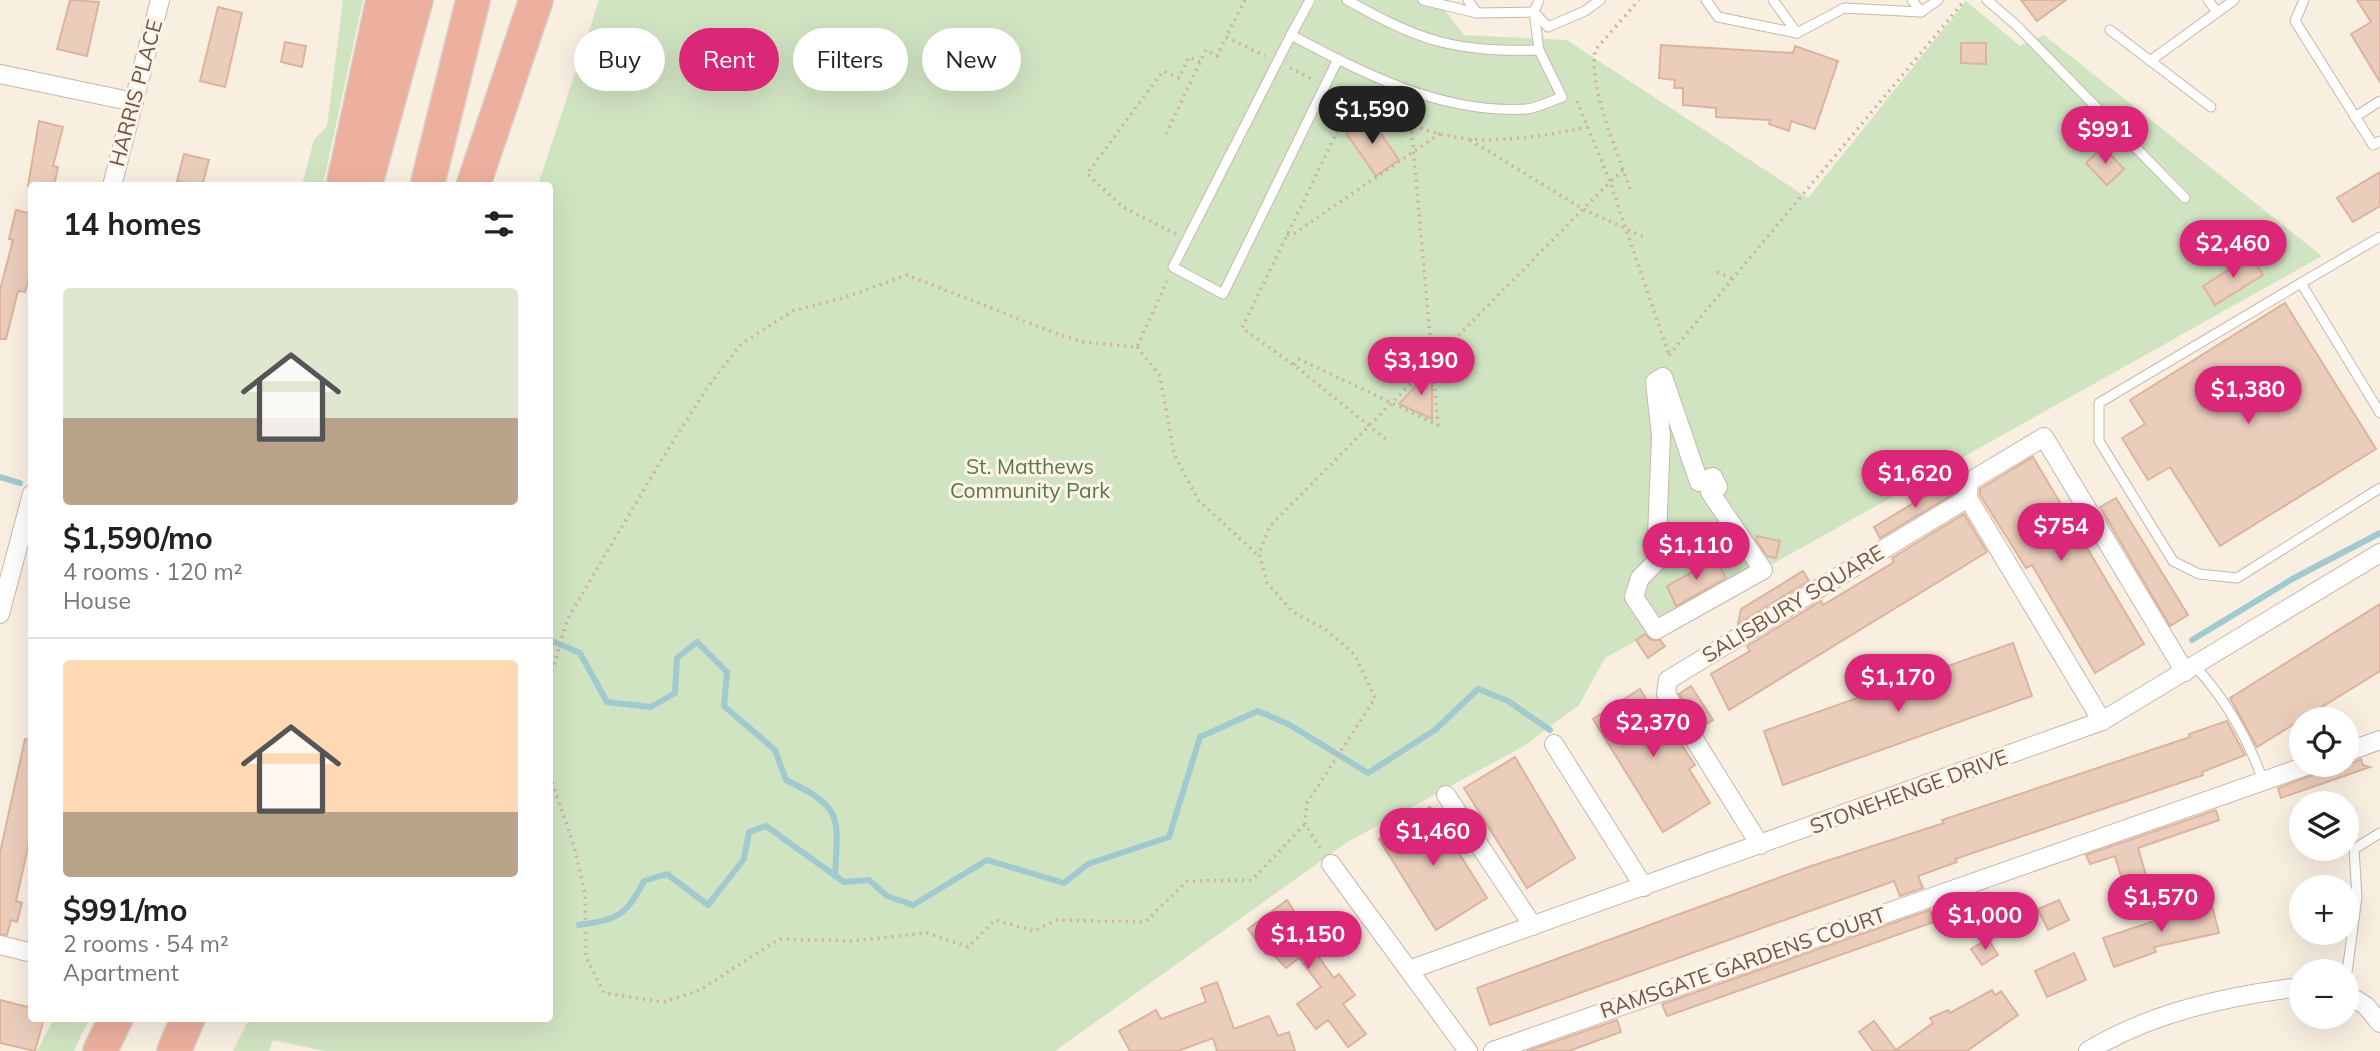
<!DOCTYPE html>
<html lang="en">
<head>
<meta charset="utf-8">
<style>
  body { margin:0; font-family:Mulish,sans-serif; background:#f2f2f2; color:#222; height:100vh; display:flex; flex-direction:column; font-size:26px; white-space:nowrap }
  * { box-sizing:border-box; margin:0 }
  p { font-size:23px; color:#767676 }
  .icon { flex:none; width:38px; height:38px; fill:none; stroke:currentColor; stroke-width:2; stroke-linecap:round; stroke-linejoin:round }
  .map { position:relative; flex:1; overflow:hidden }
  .panel { position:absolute; left:28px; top:182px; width:525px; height:840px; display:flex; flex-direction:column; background:#fff; border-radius:7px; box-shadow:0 7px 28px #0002 }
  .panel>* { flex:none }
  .hud { position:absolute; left:574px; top:28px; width:665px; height:63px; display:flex; gap:14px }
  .tools { position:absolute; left:2289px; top:707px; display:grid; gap:14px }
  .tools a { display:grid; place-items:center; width:70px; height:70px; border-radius:50%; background:#fff; box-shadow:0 7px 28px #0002; font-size:35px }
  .price { position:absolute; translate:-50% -60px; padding:0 16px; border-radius:24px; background:#db2777; color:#fff; font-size:23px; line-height:46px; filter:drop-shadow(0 2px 4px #0008) }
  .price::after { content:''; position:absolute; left:50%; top:42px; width:21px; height:16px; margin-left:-10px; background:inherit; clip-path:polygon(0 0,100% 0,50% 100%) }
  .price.on { background:#222; color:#fff }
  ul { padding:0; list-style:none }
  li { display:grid; align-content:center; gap:14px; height:371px; padding:0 35px }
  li+li { border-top:2px solid #e0e0e0 }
  li span { display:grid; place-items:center; height:217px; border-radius:7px; color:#555 }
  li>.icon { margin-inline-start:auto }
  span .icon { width:126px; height:126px; fill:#fffc; stroke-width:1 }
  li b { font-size:30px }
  h2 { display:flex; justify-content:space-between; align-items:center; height:84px; padding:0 35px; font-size:30px }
  .chip { padding:0 24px; border-radius:32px; background:#fff; box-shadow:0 7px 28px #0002; font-size:24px; line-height:63px }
  .chip.on { background:#db2777; color:#fff }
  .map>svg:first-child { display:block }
</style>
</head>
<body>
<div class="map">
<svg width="2380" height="1051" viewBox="0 0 2380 1051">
  <rect width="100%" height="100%" fill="#f9efe1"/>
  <g fill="#d1e4c2">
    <path d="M343 0H363L323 185H302L314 140 327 126Z"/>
    <path d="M599 0H1437L1464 35 1567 40 1808 198 1966 1 2020 46 2044 35 2322 256 1605 658 1579 705 1524 746 1346 843 1055 1051H325L273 1040 269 1051H233L249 1019 550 1018V186L538 185Z"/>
    <path d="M54 1019H89L74 1051H37Z"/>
  </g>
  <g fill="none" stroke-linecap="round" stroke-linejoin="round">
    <g stroke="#a0cad0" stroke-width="6">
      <path d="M0 477 20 483"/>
      <path d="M550 640 580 653 607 702 651 707 675 693 677 658 697 642 727 672 724 706 775 750 786 780C844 808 838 816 835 876"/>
      <path d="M2192 640 2294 578 2380 533"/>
      <path d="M579 925C618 919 625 917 644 881L667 874 708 905 744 859 749 832 766 826 844 882 869 880 887 896 913 905 987 860 1064 883 1088 864 1169 837 1200 737 1258 711 1290 725 1368 773 1435 730 1478 689 1508 701 1550 730"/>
    </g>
  </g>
  <g fill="#ebcdbc" stroke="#dcb49e" stroke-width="2">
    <path d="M70 0 99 2 87 56 57 49Z"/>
    <path d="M2021 0H2066L2037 21Z"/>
    <path d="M2357 0H2380V82L2351 34 2371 22Z"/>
    <path d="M218 7 242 13 225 87 200 81Z"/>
    <path d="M285 42 306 46 302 67 281 62Z"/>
    <path d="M1961 43H1986V64L1961 63Z"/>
    <path d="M1661 45 1793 53 1795 46 1838 61 1815 129 1791 121 1789 131 1769 124 1770 120 1716 117V108L1683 105V88H1674L1675 80 1659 78Z"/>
    <path d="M1369 117 1399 160 1376 176 1346 133Z"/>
    <path d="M39 121 63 127 53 166 58 167 54 186H28Z"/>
    <path d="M2103 147 2124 169 2107 185 2086 163Z"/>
    <path d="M184 154 209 160 202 186 177 181Z"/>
    <path d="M2380 172V206L2353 222 2337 198Z"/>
    <path d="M16 210 32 214V266L25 292 18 291 6 339H0V290L13 240 9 239Z"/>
    <path d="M2251 256 2263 275 2215 305 2203 286Z"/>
    <path d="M2285 303 2376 449 2220 546 2170 467 2148 480 2122 438 2145 424 2130 400Z"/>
    <path d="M1432 369V419L1399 404Z"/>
    <path d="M2033 457 2144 644 2095 673 2032 565 2026 568 1980 495V489Z"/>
    <path d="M1948 482 1955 493 1880 538 1874 527Z"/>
    <path d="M2116 498 2188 615 2170 626 2100 507Z"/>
    <path d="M1964 514 1987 552 1729 710 1711 674 1750 651 1747 646 1821 601 1823 605 1894 562 1892 558Z"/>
    <path d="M1757 536 1780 541 1776 558 1767 556 1756 540Z"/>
    <path d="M1716 559 1726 578 1676 606 1667 586Z"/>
    <path d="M1803 571 1809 581 1738 624 1741 609Z"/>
    <path d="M2380 604V671L2257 747 2230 698Z"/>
    <path d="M1645 634 1651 640H1660L1665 646 1648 658 1636 640Z"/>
    <path d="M2013 643 2032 696 1783 785 1764 731Z"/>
    <path d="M1691 686 1713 720 1700 728 1679 694Z"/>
    <path d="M1640 689 1653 710 1660 706 1681 739 1679 741 1695 765 1689 769 1710 803 1663 832 1593 719Z"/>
    <path d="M2227 721 2245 755 2202 772 2203 775 1955 859 1957 862 1918 876 1923 888 1900 896 1894 881 1490 1025 1477 988 1811 866 1944 823 1942 820 2190 737 2189 734Z"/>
    <path d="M25 739 32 740V829L16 901 22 903 17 922 11 920 7 935 0 934V853Z"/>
    <path d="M1515 757 1575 858 1527 888 1464 788Z"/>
    <path d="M2361 759 2363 765 2370 767 2281 798 2278 788 2313 775 2320 765H2347Z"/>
    <path d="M1430 807 1487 898 1436 930 1379 839Z"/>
    <path d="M2216 810 2219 820 2138 848 2150 889 2127 896 2115 856 2090 864 2086 855Z"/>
    <path d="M1287 900 1316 945 1312 948 1334 978 1339 974 1355 995 1343 1004 1366 1034 1348 1047 1328 1020 1316 1029 1297 1004 1321 987 1299 958 1286 968 1270 951 1266 954 1248 929Z"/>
    <path d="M2059 900 2069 920 2048 930 2038 909Z"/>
    <path d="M2211 902 2219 933 2154 947 2156 952 2114 967 2103 938Z"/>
    <path d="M1930 910 1934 922 1667 1016 1662 1004Z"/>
    <path d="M1988 939 1998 955 1982 965 1971 949Z"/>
    <path d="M2074 953 2086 980 2047 997 2035 971Z"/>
    <path d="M1217 982 1234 1029 1269 1016 1278 1036 1289 1032 1295 1051H1217L1213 1038 1178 1051H1130L1119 1031 1156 1010 1161 1019 1206 1002 1201 988Z"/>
    <path d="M1992 990 1995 995 2001 991 2018 1015 1967 1051H1873L1859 1032 1874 1021 1896 1050 1933 1023 1930 1018 1948 1010 1950 1013Z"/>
    <path d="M0 1000 32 1008V1018H44L35 1051 0 1043Z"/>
    <path d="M1617 1020 1621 1032 1569 1051H1527Z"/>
  </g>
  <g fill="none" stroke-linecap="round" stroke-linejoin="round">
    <g stroke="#c8b6aa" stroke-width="11">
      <g id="lane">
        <path d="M1310 0 1291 35C1363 73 1441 114 1526 109 1537 108 1551 101 1562 97L1539 50 1534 12"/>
        <path d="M1347 0C1422 42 1454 52 1539 50"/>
        <path d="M1423 0 1477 13"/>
        <path d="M1468 0 1477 13 1534 12"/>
        <path d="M1706 0 1718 17 1797 33 1844 8 1921 12 1938 0"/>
        <path d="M1773 0 1797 33"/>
        <path d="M1912 0 1921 12"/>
        <path d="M1987 0 2016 25 2185 198"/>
        <path d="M2208 0 2217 12"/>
        <path d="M2304 0 2295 21 2373 145 2380 141"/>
        <path d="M1534 12 1539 0"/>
        <path d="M1535 13 1548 27 1585 11 1600 0"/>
        <path d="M2110 30 2211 107"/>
        <path d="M1291 35 1173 267 1223 294 1338 59"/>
        <path d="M2150 61 2234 0"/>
        <path d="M2355 117 2380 101"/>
        <path d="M2380 237 2301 283 2380 413"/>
        <path d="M2301 283 2099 403V441L2173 561 2199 574 2237 578 2380 488"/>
        <path d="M2195 666C2225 699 2248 738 2263 781"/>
        <path d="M2347 972 2357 897 2354 849 2380 833"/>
      </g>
    </g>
    <g stroke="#c8b6aa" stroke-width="20">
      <g id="street">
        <path d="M0 74 134 102"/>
        <path d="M112 186 160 0"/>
        <path d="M1663 377 1699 482 1713 477 1718 487 1710 492 1763 570 1656 630 1634 597 1640 578 1656 562 1661 436 1655 382Z"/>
        <path d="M1968 498 1969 482 2044 437 2185 672"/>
        <path d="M0 614 32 494"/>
        <path d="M1554 744 1644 887"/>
        <path d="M2347 752 2380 740"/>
        <path d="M1446 795 1533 926"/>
        <path d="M1760 845 1666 694 1668 680 1968 498 2102 721"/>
        <path d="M1331 864 1468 1051"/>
        <path d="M0 945 32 953"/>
        <path d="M1409 970 2102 721 2380 553"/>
        <path d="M2347 994 2366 1006 2380 1023"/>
        <path d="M1493 1051 2309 765"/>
        <path d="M2088 1051C2152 1012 2228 996 2301 987"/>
      </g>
    </g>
    <g stroke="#d6d0cd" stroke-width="36">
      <g id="highway">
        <path d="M343 186 383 0"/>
        <path d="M365 186 416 0"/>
        <path d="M427 186 473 0"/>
        <path d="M473 186 536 0"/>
        <path d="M100 1051 116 1018"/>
        <path d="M174 1051 188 1018"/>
      </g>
    </g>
    <g stroke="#cfb1a0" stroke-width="3.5" stroke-dasharray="2 5" stroke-linecap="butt">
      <path d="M1245 0 1226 37 1265 56"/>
      <path d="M1290 68 1312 79"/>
      <path d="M1337 92C1379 111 1423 135 1470 139 1509 142 1549 135 1588 127"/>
      <path d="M1353 99 1242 328 1294 365 1388 441"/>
      <path d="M1166 134 1206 50 1217 56 1226 37"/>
      <path d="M1470 140 1583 209 1644 237"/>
      <path d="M1623 170 1610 182 1669 355"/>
      <path d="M1630 189C1619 157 1586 80 1596 49L1639 0"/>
      <path d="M1176 234 1123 207 1087 174 1163 71 1179 78 1189 57 1200 62"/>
      <path d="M1287 235 1295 233 1442 132"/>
      <path d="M1717 272 1733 279"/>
      <path d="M1137 347 1160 376 1174 454 1199 501 1258 555"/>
      <path d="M1669 355 1965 0"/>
      <path d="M1294 365 1299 359 1438 425 1411 124"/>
      <path d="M550 678 568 618 662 459 707 388 741 344 793 311 843 298 907 275 1055 333 1084 342 1137 347 1167 281"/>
      <path d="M550 776 574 846 585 893 586 957 604 993 664 1002 700 990 779 939 853 941 927 933 968 947 995 920 1034 931 1057 920 1145 922 1187 881 1252 880 1305 824"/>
      <path d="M1320 848 1305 824 1307 803 1375 698 1355 655 1325 629 1293 612 1267 583 1259 553 1270 526 1610 182 1577 101"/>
    </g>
    <use href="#lane" stroke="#fff" stroke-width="9"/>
    <use href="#street" stroke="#fff" stroke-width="18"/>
    <use href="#highway" stroke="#edb09e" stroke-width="33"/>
  </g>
  <g text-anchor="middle" stroke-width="6" stroke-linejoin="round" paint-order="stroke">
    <g font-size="21" fill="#6d564b" stroke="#fdf3e6">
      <text transform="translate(136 93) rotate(-75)" y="7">HARRIS PLACE</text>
      <text transform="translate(1793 604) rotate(-31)" y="7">SALISBURY SQUARE</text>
      <text transform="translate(1909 792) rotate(-20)" y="7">STONEHENGE DRIVE</text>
      <text transform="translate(1743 963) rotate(-19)" y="7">RAMSGATE GARDENS COURT</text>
    </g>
    <g font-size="21" fill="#577847" stroke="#fdf3e6">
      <text x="1030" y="474">St. Matthews<tspan x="1030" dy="24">Community Park</tspan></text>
    </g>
  </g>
</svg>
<div class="tools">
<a><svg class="icon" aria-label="locate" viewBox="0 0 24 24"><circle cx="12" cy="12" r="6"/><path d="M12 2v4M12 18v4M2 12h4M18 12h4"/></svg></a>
<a><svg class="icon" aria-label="layers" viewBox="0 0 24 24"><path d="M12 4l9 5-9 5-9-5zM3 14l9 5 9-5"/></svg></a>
<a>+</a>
<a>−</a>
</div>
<b class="price on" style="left:1372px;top:146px">$1,590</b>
<b class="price" style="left:2105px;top:166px">$991</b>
<b class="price" style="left:2233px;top:280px">$2,460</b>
<b class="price" style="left:1421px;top:397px">$3,190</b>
<b class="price" style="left:2248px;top:426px">$1,380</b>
<b class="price" style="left:1915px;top:510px">$1,620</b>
<b class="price" style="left:2061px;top:563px">$754</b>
<b class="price" style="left:1696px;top:582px">$1,110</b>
<b class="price" style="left:1898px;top:714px">$1,170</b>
<b class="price" style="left:1653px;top:759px">$2,370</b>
<b class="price" style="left:1433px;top:868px">$1,460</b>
<b class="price" style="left:2161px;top:934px">$1,570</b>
<b class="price" style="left:1985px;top:952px">$1,000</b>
<b class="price" style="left:1308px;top:971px">$1,150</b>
<div class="hud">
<a class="chip">Buy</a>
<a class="chip on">Rent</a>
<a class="chip">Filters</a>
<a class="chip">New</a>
</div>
<section class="panel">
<h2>14 homes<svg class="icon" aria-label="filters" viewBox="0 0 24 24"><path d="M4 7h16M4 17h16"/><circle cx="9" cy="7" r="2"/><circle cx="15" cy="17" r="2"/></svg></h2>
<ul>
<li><span style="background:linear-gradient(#dfe7d0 60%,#b9a48a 0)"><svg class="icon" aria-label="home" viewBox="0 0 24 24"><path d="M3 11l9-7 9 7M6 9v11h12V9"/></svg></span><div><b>$1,590/mo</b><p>4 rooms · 120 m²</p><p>House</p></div></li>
<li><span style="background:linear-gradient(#ffd9b3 70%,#b9a48a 0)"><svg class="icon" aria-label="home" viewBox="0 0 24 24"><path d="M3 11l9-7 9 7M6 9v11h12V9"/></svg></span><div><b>$991/mo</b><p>2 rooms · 54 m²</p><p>Apartment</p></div></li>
</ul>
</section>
</div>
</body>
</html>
